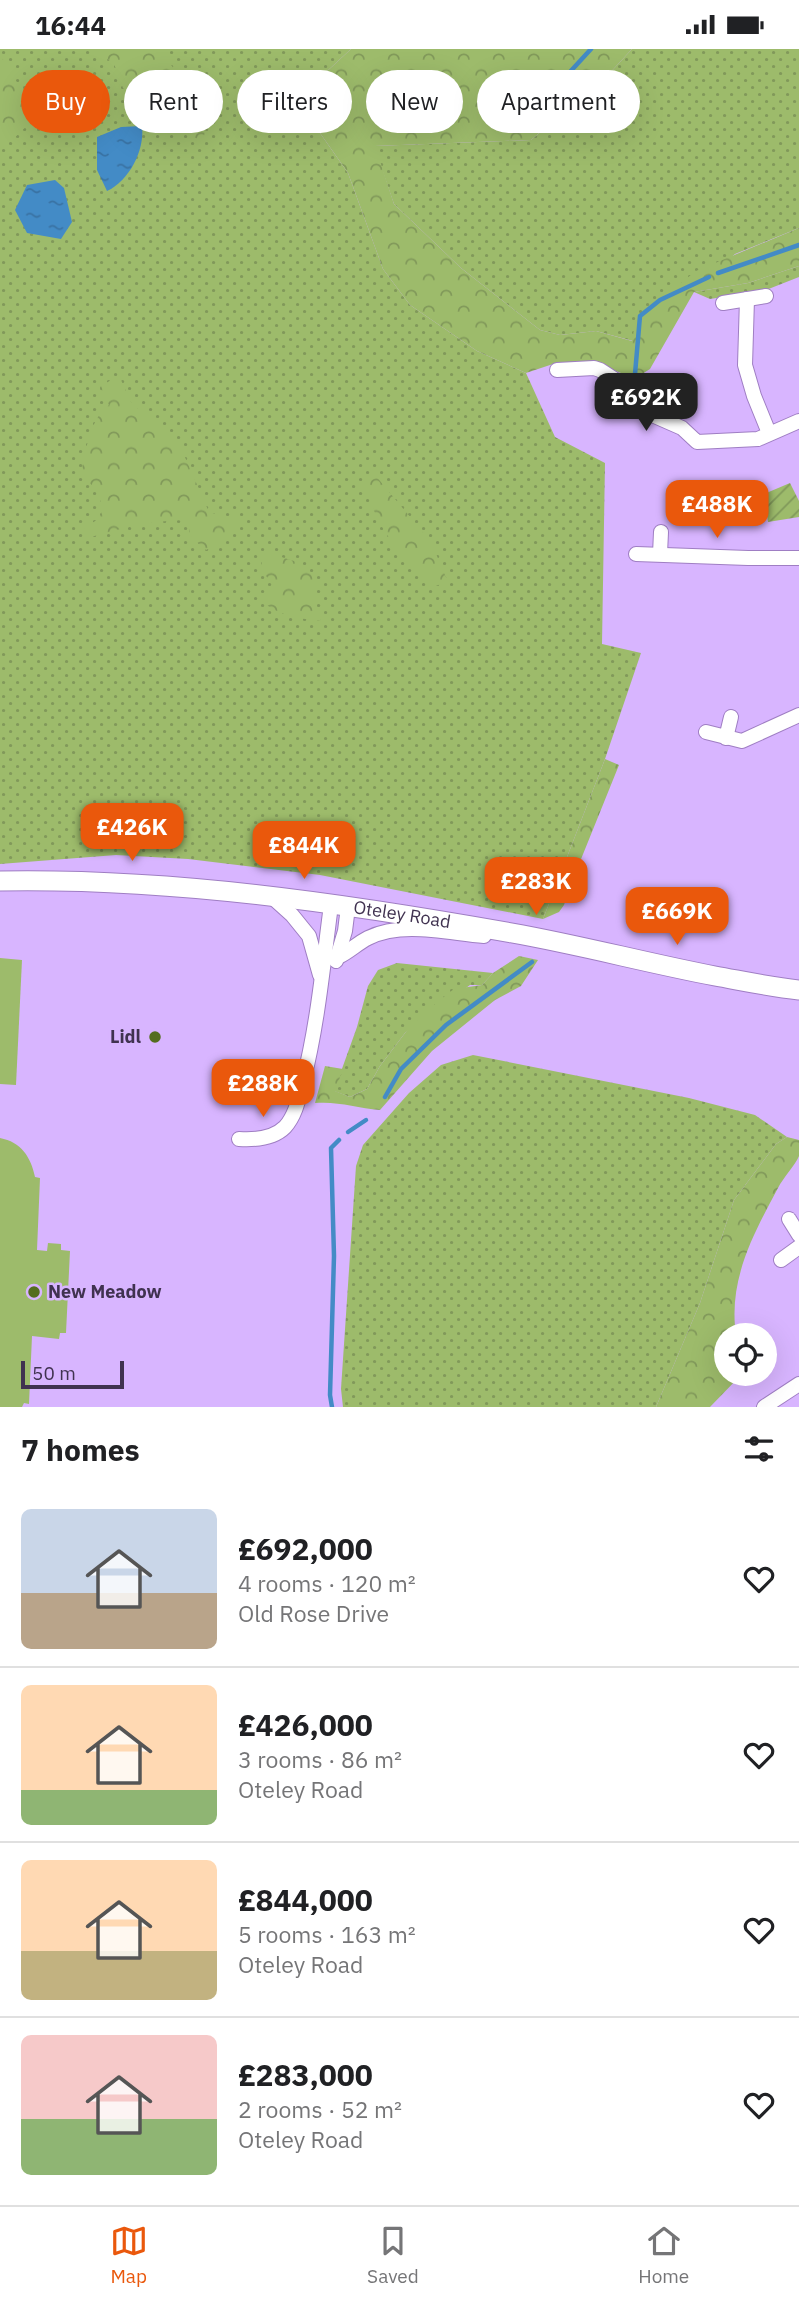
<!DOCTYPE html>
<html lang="en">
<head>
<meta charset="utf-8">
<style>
  body { margin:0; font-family:"IBM Plex Sans",sans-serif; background:#f2f2f2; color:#202124; height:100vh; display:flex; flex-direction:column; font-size:26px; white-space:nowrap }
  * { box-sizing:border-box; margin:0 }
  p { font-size:23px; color:#757577 }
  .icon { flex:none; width:38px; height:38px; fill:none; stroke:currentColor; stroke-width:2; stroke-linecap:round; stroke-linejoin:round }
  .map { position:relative; height:1358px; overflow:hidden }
  .panel { display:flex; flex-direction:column; background:#fff; flex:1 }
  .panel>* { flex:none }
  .banner { position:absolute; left:21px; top:21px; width:758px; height:63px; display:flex; gap:14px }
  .controls { position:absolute; left:714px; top:1274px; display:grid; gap:14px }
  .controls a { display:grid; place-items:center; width:63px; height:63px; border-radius:50%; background:#fff; box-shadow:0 7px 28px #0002; font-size:35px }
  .scale { position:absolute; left:21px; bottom:18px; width:103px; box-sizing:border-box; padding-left:7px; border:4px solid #403250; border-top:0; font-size:19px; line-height:24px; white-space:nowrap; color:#403250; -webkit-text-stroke:5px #d8b5ff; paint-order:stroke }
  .price { position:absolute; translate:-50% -60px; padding:0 16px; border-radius:14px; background:#ea580c; color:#fff; font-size:23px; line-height:46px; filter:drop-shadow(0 2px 4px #0008) }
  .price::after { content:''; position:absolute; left:50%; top:42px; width:21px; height:16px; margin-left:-10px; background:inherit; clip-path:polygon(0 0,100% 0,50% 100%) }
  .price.selected { background:#222; color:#fff }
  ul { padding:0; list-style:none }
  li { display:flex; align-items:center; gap:21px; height:175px; padding:0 21px }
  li+li { border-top:2px solid #e0e0e0 }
  li span { display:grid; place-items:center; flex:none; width:196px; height:140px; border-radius:10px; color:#555 }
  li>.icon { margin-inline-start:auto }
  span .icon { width:84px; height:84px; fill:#fffc; stroke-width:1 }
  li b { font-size:30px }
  h2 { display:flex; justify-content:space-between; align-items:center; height:84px; padding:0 21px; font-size:30px }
  .chip { padding:0 24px; border-radius:32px; background:#fff; box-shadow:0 7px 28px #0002; font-size:24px; line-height:63px }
  .chip.selected { background:#ea580c; color:#fff }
  .status { display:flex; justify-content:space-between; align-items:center; height:49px; padding:0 35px; background:#fff; direction:ltr }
  .status svg { height:19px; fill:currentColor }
  .dock { display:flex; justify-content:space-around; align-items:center; height:98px; border-top:2px solid #e0e0e0; background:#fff; font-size:19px; color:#757577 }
  .dock a { display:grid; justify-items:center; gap:4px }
  .dock .selected { color:#ea580c }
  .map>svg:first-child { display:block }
</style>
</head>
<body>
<div class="status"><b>16:44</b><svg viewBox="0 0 49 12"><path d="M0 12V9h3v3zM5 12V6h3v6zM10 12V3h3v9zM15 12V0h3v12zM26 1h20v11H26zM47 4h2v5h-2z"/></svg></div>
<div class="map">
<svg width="799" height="1358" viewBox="0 0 799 1358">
  <defs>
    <pattern id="grass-dots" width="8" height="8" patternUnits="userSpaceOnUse" patternTransform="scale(1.75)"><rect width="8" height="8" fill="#9dbb6b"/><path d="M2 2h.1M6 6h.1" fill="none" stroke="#81995a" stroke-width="1.8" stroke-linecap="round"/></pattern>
    <pattern id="forest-crowns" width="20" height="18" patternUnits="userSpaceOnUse" patternTransform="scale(1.75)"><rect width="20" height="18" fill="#9dbb6b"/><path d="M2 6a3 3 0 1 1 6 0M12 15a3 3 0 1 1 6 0" fill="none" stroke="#81995a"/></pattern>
    <pattern id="garden-furrows" width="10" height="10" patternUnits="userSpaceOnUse" patternTransform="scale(1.75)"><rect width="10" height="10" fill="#9dbb6b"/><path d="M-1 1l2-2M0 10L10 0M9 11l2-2" fill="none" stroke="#81995a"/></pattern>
    <pattern id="water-ripples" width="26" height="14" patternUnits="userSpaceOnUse" patternTransform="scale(1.75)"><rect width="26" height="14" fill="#438bc6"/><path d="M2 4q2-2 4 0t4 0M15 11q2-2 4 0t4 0" fill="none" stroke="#3972a3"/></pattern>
  </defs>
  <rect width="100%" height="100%" fill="#d8b5ff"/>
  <g fill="url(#grass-dots)">
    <path d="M0 0H351L324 25 320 84 348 124 383 220 410 256 477 302 526 324 555 388 605 414 602 595 641 604 605 710 543 870 320 826 188 810 116 806 0 815Z"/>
    <path d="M632 0H799V179L735 205 633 292 596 282 560 286 540 281 461 219 394 155 374 97 531 91 608 26Z"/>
    <path d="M799 217V228L766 241 710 250 694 243 748 234Z"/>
    <path d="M397 914 493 924 482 936H470L405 984 380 1017 367 1040 350 1048 334 1042 357 978 368 937 378 921Z"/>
    <path d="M473 1006 689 1049 755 1066 787 1088 776 1095 734 1151 700 1254 656 1358H343L341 1340 356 1117 363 1096 409 1044 441 1016Z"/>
  </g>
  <g fill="url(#forest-crowns)">
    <path d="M93 0H166C168 26 193 33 213 42L203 92 181 83 150 65 123 39 114 15Z"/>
    <path d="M351 0H632L608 26 531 91 375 97 394 155 461 219 540 281 560 286 596 282 632 292 636 269 696 222 799 179V217L748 234 694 243 650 320 642 325 626 326 596 314 553 315 526 324 477 302 410 256 383 220 348 124 320 84 301 73 324 25Z"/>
    <path d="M0 7 11 20 33 71 11 92 0 90Z"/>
    <path d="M111 331H121L132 355 169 383 184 406 209 463 240 472 231 488 206 501 189 486 190 471C156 471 124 478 91 488L84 479 100 469C105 449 95 438 81 426 85 404 90 369 109 356L100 338Z"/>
    <path d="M375 426 431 493 448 533 432 538C400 509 374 475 364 432Z"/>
    <path d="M265 503 294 512 318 531 314 548 321 572C299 569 281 568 263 553L273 535 260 520Z"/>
    <path d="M605 710 619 716 573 830 564 856 559 863 543 870Z"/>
    <path d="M519 907 538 911 521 937 495 951 432 1002 380 1061C357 1059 338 1052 315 1054L325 1017 343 1020 335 1042 350 1048 367 1040 380 1017 405 984 437 953 454 940 482 936 493 924Z"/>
    <path d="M787 1088 799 1091C799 1095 799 1103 799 1107 796 1115 783 1129 778 1139 753 1186 728 1231 736 1286H726V1325H740V1327L710 1358H656L700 1254 734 1151 776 1095Z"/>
  </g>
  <path fill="url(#garden-furrows)" d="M790 434 799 452V468L768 473 764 445Z"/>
  <g fill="#9dbb6b">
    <path d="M0 909 22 911 16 1036 0 1035Z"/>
    <path d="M0 1089C21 1093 31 1108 35 1128L40 1129 37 1201 47 1202 48 1194 61 1195V1201L70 1202 66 1284H60L59 1290 32 1287 29 1355 24 1354 22 1358H0Z"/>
  </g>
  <g fill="url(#water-ripples)">
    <path d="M142 77C145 101 129 132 107 142L97 121V88L121 78Z"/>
    <path d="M55 131 64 139 72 173 61 190 27 184 15 161 27 136Z"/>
  </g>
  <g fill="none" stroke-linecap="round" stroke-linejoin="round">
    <g stroke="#438bc6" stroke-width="4.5">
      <path d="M558 36 591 0"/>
      <path d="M718 224 799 196"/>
      <path d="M635 325 640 267 660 251 709 228"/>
      <path d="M385 1048 401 1020 446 976 532 913"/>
      <path d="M348 1083 366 1071"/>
      <path d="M332 1358 330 1346 334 1207 331 1099 339 1091"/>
    </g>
    <g stroke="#9f7ec3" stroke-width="16">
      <g id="minor">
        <path d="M747 250 745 316 754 347 769 384"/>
        <path d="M723 254 766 247"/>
        <path d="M557 321 594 319 600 321 617 332 641 361 682 379 697 393 758 390 799 372"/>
        <path d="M641 361 654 343"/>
        <path d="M636 505 748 509H799"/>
        <path d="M660 505 661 483"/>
        <path d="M706 683 742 692 799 666"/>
        <path d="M726 689 731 668"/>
        <path d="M272 848 292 866 309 887 320 926"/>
        <path d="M340 907C350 902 358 894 368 889 403 872 447 884 484 887"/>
        <path d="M336 912 345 882 348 858"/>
        <path d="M239 1090C255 1091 273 1090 285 1078 296 1066 299 1048 303 1033 318 974 323 916 331 856"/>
        <path d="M789 1170 799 1186"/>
        <path d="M781 1211 799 1198"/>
        <path d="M764 1358 799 1335"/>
      </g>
    </g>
    <g stroke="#9f7ec3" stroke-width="21">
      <g id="secondary">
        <path id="s1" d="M0 832C172 829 343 854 512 884 580 896 647 914 715 927 743 932 771 938 799 941"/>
      </g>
    </g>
    <use href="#minor" stroke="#fff" stroke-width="14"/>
    <use href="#secondary" stroke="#fff" stroke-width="19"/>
  </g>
  <g fill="#546d1f" stroke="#d8b5ff" stroke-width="2.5">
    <circle cx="155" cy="988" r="7"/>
    <circle cx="34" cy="1243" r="7"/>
  </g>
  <g text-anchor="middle" stroke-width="5" stroke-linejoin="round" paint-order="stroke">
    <g font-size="18" fill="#403250" stroke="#d8b5ff">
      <text dy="6" stroke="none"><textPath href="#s1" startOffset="404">Oteley Road</textPath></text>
    </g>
    <g font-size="18" font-weight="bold" fill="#403250" stroke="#d8b5ff" text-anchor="end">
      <text x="141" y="994">Lidl</text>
      <text x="48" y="1249" text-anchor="start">New Meadow</text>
    </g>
  </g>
</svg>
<div class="controls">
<a><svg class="icon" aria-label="locate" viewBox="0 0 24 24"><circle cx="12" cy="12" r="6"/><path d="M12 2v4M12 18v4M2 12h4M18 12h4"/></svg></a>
</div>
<div class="scale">50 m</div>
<b class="price selected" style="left:646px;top:384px">£692K</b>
<b class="price" style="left:717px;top:491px">£488K</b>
<b class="price" style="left:132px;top:814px">£426K</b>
<b class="price" style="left:304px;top:832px">£844K</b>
<b class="price" style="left:536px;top:868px">£283K</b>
<b class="price" style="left:677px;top:898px">£669K</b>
<b class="price" style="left:263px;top:1070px">£288K</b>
<div class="banner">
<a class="chip selected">Buy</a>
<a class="chip">Rent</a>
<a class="chip">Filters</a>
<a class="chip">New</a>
<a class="chip">Apartment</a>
</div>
</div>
<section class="panel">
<h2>7 homes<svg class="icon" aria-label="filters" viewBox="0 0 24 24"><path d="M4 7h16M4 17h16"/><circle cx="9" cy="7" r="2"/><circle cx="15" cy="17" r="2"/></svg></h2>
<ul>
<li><span style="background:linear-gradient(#c9d6e8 60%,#b9a48a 0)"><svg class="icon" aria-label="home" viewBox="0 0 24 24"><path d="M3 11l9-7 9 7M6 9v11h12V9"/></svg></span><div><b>£692,000</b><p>4 rooms · 120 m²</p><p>Old Rose Drive</p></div><svg class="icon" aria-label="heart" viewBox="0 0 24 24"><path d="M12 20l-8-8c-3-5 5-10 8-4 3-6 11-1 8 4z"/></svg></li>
<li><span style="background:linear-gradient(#ffd9b3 75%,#8fb573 0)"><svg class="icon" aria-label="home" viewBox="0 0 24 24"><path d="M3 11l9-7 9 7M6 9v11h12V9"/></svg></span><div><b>£426,000</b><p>3 rooms · 86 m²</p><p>Oteley Road</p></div><svg class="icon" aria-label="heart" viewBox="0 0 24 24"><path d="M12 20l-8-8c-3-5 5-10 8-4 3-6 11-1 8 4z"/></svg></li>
<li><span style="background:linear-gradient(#ffd9b3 65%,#c2b280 0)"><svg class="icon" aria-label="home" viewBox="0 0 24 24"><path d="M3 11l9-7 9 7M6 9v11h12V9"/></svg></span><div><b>£844,000</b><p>5 rooms · 163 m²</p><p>Oteley Road</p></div><svg class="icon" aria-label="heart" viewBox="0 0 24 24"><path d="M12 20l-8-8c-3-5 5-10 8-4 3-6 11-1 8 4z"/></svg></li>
<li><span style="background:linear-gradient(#f6c9c9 60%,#8fb573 0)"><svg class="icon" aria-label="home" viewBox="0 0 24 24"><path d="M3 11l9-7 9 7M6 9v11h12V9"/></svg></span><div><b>£283,000</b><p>2 rooms · 52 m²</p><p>Oteley Road</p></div><svg class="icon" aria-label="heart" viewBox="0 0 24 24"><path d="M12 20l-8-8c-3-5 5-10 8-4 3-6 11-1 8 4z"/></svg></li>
</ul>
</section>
<nav class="dock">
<a class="selected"><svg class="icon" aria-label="map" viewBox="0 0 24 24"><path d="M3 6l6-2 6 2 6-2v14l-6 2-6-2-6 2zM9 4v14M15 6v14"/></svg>Map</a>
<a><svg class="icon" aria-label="saved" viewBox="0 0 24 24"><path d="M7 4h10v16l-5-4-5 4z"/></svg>Saved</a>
<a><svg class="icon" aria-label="home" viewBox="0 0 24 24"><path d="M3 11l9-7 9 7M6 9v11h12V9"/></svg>Home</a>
</nav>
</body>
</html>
